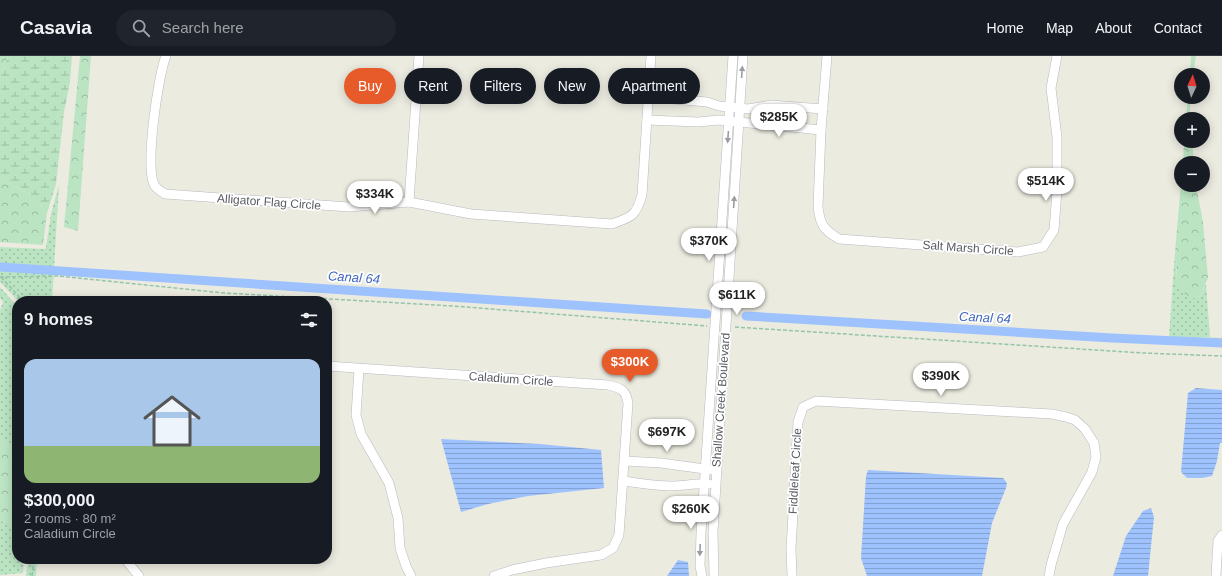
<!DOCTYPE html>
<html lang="en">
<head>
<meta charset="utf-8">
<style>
  body { margin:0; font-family:Helvetica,sans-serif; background:#20242c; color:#f1f3f6; height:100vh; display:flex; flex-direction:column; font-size:15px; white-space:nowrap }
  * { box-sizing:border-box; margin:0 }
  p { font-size:13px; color:#9ea1a6 }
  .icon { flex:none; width:22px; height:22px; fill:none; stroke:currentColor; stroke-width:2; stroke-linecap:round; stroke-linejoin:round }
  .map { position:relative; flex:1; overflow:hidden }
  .drawer { position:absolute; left:12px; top:240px; width:320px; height:268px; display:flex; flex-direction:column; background:#171b24; border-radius:16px; box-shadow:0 2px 10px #0003 }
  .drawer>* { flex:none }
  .guide { position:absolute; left:344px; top:12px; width:380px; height:36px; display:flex; gap:8px }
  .needle { width:26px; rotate:4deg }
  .fabs { position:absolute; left:1174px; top:12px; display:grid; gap:8px }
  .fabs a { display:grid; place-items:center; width:36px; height:36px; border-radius:50%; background:#171b24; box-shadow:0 2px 10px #0003; font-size:20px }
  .price { position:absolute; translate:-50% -34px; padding:0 9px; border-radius:14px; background:#fff; color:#222; font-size:13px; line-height:26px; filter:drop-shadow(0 1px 2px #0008) }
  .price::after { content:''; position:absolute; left:50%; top:24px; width:12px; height:9px; margin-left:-6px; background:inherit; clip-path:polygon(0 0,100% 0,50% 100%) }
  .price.selected { background:#e75b2a; color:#fff }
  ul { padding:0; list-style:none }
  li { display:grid; align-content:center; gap:8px; height:212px; padding:0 12px }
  li span { display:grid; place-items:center; height:124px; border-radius:12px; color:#555 }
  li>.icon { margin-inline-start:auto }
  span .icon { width:72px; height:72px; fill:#fffc; stroke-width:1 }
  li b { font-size:17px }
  h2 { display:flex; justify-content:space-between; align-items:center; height:48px; padding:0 12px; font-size:17px }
  .pill { padding:0 14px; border-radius:18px; background:#171b24; box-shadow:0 2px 10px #0003; font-size:14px; line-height:36px }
  .pill.selected { background:#e75b2a; color:#fff }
  header { display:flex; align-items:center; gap:24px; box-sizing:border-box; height:56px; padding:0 20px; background:#171b24; border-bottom:1px solid #363941 }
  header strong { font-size:19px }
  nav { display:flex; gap:22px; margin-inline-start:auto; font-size:14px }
  .search { width:280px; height:36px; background:#20242c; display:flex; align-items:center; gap:10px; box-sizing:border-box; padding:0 14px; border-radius:22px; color:#9ea1a6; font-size:15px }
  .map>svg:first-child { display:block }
</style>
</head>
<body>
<header>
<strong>Casavia</strong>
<div class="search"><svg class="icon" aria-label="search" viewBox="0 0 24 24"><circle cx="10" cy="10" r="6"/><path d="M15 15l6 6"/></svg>Search here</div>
<nav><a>Home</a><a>Map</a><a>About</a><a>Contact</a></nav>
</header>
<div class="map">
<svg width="1222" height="520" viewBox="0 0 1222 520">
  <defs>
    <pattern id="grass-dots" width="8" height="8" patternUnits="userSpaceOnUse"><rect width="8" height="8" fill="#bbe4c3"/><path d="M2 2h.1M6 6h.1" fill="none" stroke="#9bbca2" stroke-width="1.8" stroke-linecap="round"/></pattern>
    <pattern id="forest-crowns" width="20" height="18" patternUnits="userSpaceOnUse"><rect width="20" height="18" fill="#bbe4c3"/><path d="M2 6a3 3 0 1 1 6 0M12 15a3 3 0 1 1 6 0" fill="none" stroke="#9bbca2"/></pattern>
    <pattern id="wetland-marsh" width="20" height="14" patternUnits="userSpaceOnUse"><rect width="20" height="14" fill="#bbe4c3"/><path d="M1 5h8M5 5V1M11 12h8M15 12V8" fill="none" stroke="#9bbca2"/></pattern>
    <pattern id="water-rules" width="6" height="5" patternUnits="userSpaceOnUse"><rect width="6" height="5" fill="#9dc2fe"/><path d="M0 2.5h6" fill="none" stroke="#83a1d1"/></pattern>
  </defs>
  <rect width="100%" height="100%" fill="#ecebe0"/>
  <g fill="url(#grass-dots)">
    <path d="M59 129 52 245H18L0 226V191L45 193 46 191 51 158Z"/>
    <path d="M1175 196 1177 201 1176 225 1199 242 1206 228 1210 281H1197L1194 283 1169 281Z"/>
    <path d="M0 231 17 250V396L0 384V255L3 246 0 242Z"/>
    <path d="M17 464V503H24L23 517 0 519V465L13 467Z"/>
    <path d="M28 503H37L36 520H26Z"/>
  </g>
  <g fill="url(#forest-crowns)">
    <path d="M0 0H8L0 22Z"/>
    <path d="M80 0H91L78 175 64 171Z"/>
    <path d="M1191 0H1196L1193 19H1190Z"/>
    <path d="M1188 41H1191L1189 63H1186Z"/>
    <path d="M1184 85H1192L1194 107H1183Z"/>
    <path d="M0 123 30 138 47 157 43 189 0 186Z"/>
    <path d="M1181 127V129H1196L1203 166 1208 222 1199 242H1188L1176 225 1177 201 1175 196Z"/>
    <path d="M1197 281 1222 282V291L1198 289 1194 283Z"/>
    <path d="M0 384 17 396V464L13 467 0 465Z"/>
  </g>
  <path fill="url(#wetland-marsh)" d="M8 0H72L70 26 64 56 56 128 47 157 30 138 0 123V22Z"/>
  <g fill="url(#water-rules)">
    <path d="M1196 332 1222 334V387H1220L1217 405 1212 420 1202 422H1187L1181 416 1188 337Z"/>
    <path d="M441 383 540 388 601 394 604 432 528 440 488 448 461 456Z"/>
    <path d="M868 414 1003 422 1007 427 1006 432 992 467 982 520H867L861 502 866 420Z"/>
    <path d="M1151 452 1154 461 1148 520H1113L1126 480 1143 455Z"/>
    <path d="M678 504 688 506 689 520H667Z"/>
  </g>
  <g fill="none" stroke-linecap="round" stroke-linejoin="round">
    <g stroke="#9dc2fe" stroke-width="9">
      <path d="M0 211 707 258"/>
      <path d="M746 260 1112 282 1222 287"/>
    </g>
    <g stroke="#b8b9bf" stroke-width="10">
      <g id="street">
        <path d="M166 0C158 19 144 115 155 130 157 133 162 136 165 138L349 151 409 146 471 158 612 168C632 161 636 160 642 139L651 0"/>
        <path d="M827 0 821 74 818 151C820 169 824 174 839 183L1018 196 1043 191 1054 174 1057 135V81L1051 32 1057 0"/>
        <path d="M649 41 707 46 719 50 748 53 771 49 823 53"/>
        <path d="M647 64 699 66 718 64 821 74"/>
        <path d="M409 146 419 0"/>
        <path d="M327 310 608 329C621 332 626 334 628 347L619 479 613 492 601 499 546 507 512 514 494 520"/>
        <path d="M359 313 356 359 361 378 389 427 398 462 400 492 406 510 411 520"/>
        <path d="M625 405 661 407 712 414"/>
        <path d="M623 425C639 427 655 430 671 430 684 430 696 427 709 428"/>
        <path d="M125 503 139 520"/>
        <path d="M702 520 700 510 701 477 733 0"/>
        <path d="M714 520 713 476 743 0"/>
        <path d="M792 520 791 493 798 366 803 351 816 345 1052 358 1066 361 1075 364 1085 373 1094 387 1096 401 1092 416 1063 468 1051 509 1049 520"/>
        <path d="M1216 520 1218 485 1222 479"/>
      </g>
    </g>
    <g stroke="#95c4ab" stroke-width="1.5" stroke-dasharray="4 2" stroke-linecap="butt">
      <path d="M0 221 58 220 224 237 453 250 707 270"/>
      <path d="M1 221 23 245"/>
      <path d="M735 271 1143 297 1222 300"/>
      <path d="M32 520 34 503"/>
    </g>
    <use href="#street" stroke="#fff" stroke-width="9"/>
  </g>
  <defs><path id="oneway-solid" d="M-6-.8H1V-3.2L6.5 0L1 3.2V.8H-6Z"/></defs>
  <g fill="#9b9da0">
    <use href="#oneway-solid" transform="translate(742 16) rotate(-86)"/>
    <use href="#oneway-solid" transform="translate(728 81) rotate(94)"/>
    <use href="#oneway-solid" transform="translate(734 146) rotate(-86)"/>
    <use href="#oneway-solid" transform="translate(700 494) rotate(92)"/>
  </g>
  <g text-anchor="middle" stroke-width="3.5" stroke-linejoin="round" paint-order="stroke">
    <g font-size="12" fill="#585b61" stroke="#fff">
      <text transform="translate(269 146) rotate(4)" y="4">Alligator Flag Circle</text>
      <text transform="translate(968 192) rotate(4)" y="4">Salt Marsh Circle</text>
      <text transform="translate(511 323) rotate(4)" y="4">Caladium Circle</text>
      <text transform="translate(721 344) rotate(-86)" y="4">Shallow Creek Boulevard</text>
      <text transform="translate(795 415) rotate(-87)" y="4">Fiddleleaf Circle</text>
    </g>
    <g font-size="13" font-style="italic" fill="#4168c1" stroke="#fff">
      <text transform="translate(354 221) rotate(4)" y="5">Canal 64</text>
      <text transform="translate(985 261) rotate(3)" y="5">Canal 64</text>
    </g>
  </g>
</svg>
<div class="fabs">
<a><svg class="needle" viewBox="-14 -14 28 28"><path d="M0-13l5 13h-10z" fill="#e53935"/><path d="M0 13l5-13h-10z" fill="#9ea1a6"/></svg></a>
<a>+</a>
<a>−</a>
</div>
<b class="price" style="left:779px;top:82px">$285K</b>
<b class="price" style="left:1046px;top:146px">$514K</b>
<b class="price" style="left:375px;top:159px">$334K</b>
<b class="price" style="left:709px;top:206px">$370K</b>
<b class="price" style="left:737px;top:260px">$611K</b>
<b class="price selected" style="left:630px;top:327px">$300K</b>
<b class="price" style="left:941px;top:341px">$390K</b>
<b class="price" style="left:667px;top:397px">$697K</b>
<b class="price" style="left:691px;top:474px">$260K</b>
<div class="guide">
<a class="pill selected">Buy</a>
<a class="pill">Rent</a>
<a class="pill">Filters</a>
<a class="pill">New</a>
<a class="pill">Apartment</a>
</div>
<section class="drawer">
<h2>9 homes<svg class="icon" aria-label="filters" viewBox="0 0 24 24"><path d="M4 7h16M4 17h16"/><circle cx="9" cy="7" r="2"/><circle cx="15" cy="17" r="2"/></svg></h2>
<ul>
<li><span style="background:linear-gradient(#a9c7e8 70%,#8fb573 0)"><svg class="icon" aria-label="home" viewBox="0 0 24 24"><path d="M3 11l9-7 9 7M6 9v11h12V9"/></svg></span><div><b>$300,000</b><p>2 rooms · 80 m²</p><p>Caladium Circle</p></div></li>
</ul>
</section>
</div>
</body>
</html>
